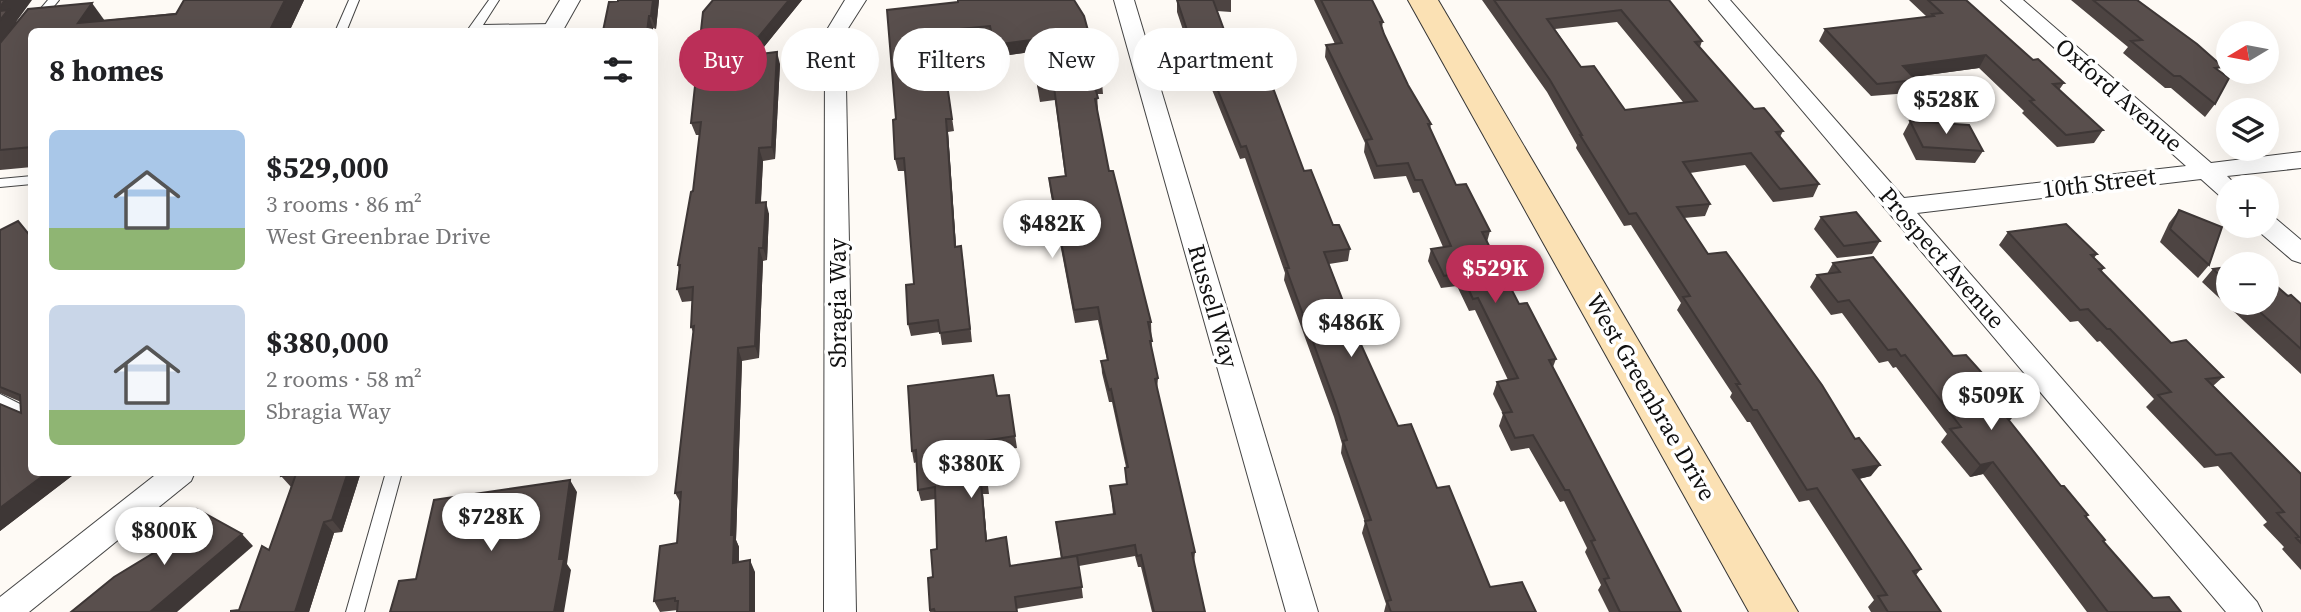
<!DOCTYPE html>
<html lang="en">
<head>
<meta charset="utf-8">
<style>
  body { margin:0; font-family:"Source Serif 4",serif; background:#f2f2f2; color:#202124; height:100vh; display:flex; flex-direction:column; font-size:26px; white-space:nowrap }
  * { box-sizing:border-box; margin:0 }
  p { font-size:23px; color:#757577 }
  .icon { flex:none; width:38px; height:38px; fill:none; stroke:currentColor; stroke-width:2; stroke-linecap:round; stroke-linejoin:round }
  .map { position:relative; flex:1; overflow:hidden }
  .details { position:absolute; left:28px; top:28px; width:630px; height:448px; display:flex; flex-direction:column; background:#fff; border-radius:10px; box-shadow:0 7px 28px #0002 }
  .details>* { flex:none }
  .top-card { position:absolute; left:679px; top:28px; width:665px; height:63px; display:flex; gap:14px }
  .needle { width:46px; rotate:260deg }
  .fabs { position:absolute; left:2216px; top:21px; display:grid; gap:14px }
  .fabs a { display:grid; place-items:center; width:63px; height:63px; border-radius:50%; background:#fff; box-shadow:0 7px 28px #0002; font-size:35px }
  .price { position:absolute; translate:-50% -60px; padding:0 16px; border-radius:24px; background:#fff; color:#222; font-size:23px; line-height:46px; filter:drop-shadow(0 2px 4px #0008) }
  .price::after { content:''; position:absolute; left:50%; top:42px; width:21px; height:16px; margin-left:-10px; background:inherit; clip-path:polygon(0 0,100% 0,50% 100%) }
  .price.on { background:#bb2f58; color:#fff }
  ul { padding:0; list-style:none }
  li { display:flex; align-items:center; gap:21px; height:175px; padding:0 21px }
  li span { display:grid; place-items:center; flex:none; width:196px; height:140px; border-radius:10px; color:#555 }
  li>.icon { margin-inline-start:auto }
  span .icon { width:84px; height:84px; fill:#fffc; stroke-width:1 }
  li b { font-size:30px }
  h2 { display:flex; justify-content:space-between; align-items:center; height:84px; padding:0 21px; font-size:30px }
  .tag { padding:0 24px; border-radius:32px; background:#fff; box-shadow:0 7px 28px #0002; font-size:24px; line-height:63px }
  .tag.on { background:#bb2f58; color:#fff }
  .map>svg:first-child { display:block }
</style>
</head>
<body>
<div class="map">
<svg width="2301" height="612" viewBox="0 0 2301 612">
  <rect width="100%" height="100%" fill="#fefaf5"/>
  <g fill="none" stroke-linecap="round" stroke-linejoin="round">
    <g stroke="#444" stroke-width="2">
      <g id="lane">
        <path d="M48 0H59L41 22H33L31 20Z"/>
        <path d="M349 0H359L346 32H335Z"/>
        <path d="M489 0H499L483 25 553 24 559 27 553 30H471L469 28Z"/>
        <path d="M32 176V184L0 187V179Z"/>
        <path d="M0 394 32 410V424L0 407Z"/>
        <path d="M386 472H402L364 612H346Z"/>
      </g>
    </g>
    <g stroke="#444" stroke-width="2">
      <g id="street">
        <path d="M560 0H580L562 32H541Z"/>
        <path d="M845 0H866L845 33 856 612H824L825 33Z"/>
        <path d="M1114 0H1134L1318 612H1286Z"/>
        <path d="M1709 0H1730L1904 198 2186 166 2001 0H2023L2211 163 2301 152V168L2227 176 2238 187H2228V198L2220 196 2201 179 1917 213 2257 602 2262 612H2226Z"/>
        <path d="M2266 216 2275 218 2301 240V263L2292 260 2257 230 2255 226H2266Z"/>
        <path d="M159 472H195L191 481 29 612H0V597Z"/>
      </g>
    </g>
    <g stroke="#333" stroke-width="2">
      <path id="secondary" d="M1408 0H1438L1798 612H1749Z"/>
    </g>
    <use href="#lane" fill="#fff" fill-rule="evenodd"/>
    <use href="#street" fill="#fff" fill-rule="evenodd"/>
    <use href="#secondary" fill="#fbe1b4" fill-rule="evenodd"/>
  </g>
  <g fill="#4d4442" fill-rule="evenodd">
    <path d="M0 0 17 22 105 20 304 0 289 32H32V167L0 170Z"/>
    <path d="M618 0H659L656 29 653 28V32H599L603 31Z"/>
    <path d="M713 0H802L758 54 780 64 775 159 763 161 761 202 769 214 767 260 763 261 759 358 742 361 736 540 739 547V562L755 572V612H677L678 610 660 612 654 601 677 543 680 502 675 493 693 332 691 327 692 301 682 302 677 289 679 270 678 265 693 191 700 135H696L691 123Z"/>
    <path d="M1177 0H1231V12L1217 11 1234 57 1304 171 1333 225 1350 249 1348 261 1329 264 1353 327 1398 426 1437 488 1490 587 1536 612H1384L1386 604 1362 533 1365 522 1341 453 1342 444 1334 417 1284 280 1285 273 1245 158 1240 159 1202 65 1197 66 1192 57 1177 12Z"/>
    <path d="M1314 0H1372L1383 22 1382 27 1384 34 1408 85 1431 124 1430 129 1456 185 1490 231 1487 242 1519 304 1556 359 1553 367 1681 612H1609L1598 590 1601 585 1585 552 1587 548 1564 501 1560 502 1529 448 1511 451 1499 426 1503 414 1493 394 1497 382 1508 380 1475 310 1469 311 1457 286 1441 288 1428 261 1431 249 1443 247 1419 192 1413 193 1406 176 1374 179 1364 152 1365 143 1325 57 1326 45 1335 44Z"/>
    <path d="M1482 0H1669L1702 41 1700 47 1754 109 1783 131 1780 137 1819 184 1813 197 1773 202 1745 165 1690 173 1710 204 1705 216 1684 218 1708 254 1871 476 1859 479 1921 569 1916 575 1941 612H1871L1868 607 1874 600 1809 500 1799 502 1750 422H1747L1730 397 1732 393 1677 310 1681 303 1631 225 1624 226 1576 148 1577 145 1547 92ZM1617 22 1683 102 1625 110 1581 67 1555 29Z"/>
    <path d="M1909 0H1966L2033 60 2064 83 2059 90 2103 130 2094 143 2057 147 2022 113 2024 111 1979 68 1913 77 1916 80 1909 93 1871 96 1819 41 1825 29 1927 17Z"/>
    <path d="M2071 0H2137L2220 72 2215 104 2205 117 2171 88H2165L2123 53 2128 47Z"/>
    <path d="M958 2 1102 82 1103 94H1097L1098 110 1097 111 1109 171 1151 322 1152 353 1158 378 1157 390 1195 552 1194 564 1205 612H1152L1141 567H1138L1135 556 1079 566 1083 598 1016 609 1017 612H930L928 578 933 577 937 549 935 499 921 501 918 490 917 462 914 463 912 451 997 396 1009 395 1017 448 984 453 989 494H983L987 541 1010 566 1061 558 1056 522 1113 514 1110 486 1126 484 1125 468 1126 467 1112 402H1109L1102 373 1101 361 1107 360 1098 320 1075 323 1050 190 1049 178 1065 176 1055 100 1040 102 1031 52 995 57 991 38 941 43 944 84H947L954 131 948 132 956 247 963 259 972 342 942 345 940 332 911 336 908 324 914 284 905 171H898L895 159 896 119 887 10Z"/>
    <path d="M1910 121 1983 151 1975 163 1916 160 1903 134Z"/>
    <path d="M2179 210 2209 265 2198 278 2160 242 2169 223Z"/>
    <path d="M1821 217 1880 241 1872 254 1837 258 1814 229Z"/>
    <path d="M0 230 77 472 0 531V404L21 413V402L0 393Z"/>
    <path d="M2008 232 2097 254 2094 258 2104 268 2101 272 2171 343 2223 377 2213 386 2301 474V570L2282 549 2284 547 2263 525 2267 522 2218 466 2204 468 2146 407 2154 399 2100 341 2097 342 2078 321 2070 322 1999 245Z"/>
    <path d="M1833 263 1953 356 2009 422 2061 486 2088 515 2086 517 2105 540 2104 542 2153 598 2181 612H2087L1983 474 1970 477 1941 442 1947 434 1896 367 1893 368 1888 361 1879 363 1842 313 1831 315 1810 287 1817 275 1827 274Z"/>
    <path d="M2228 267V303H2266L2288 296 2301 304V374L2202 282 2213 269Z"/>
    <path d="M282 472H361L342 532 334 533 309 612H231L239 610 269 550 291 487 281 476Z"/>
  </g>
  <g fill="#3e3736">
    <path d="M5 0H32L16 22 22 29 0 56V7Z"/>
    <path d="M285 0H304L289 32H269Z"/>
    <path d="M653 0H659L656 29 651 16Z"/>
    <path d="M789 0H802L747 68 743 56Z"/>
    <path d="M92 3 105 21 78 23Z"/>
    <path d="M649 16 653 28V32H647Z"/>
    <path d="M1030 40 1031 52 995 57 994 45Z"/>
    <path d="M777 52 780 64 775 159 772 147Z"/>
    <path d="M1986 55 1979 68 1897 79 1903 66Z"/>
    <path d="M946 119 948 132 957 259 955 247Z"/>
    <path d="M759 148 763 161 760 215 756 203Z"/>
    <path d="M766 202 769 214 767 260 763 248Z"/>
    <path d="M759 248 763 261 759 358 755 346Z"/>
    <path d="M738 348 742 361 736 540 739 547 738 574 733 563 731 535Z"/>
    <path d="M2017 412 2007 424 2004 414Z"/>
    <path d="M1993 462 1983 474 1970 477 1980 465Z"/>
    <path d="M1880 465 1871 476 1845 482 1853 470Z"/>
    <path d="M48 472H77L0 531V508Z"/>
    <path d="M348 472H361L342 532 332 520Z"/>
    <path d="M570 480 577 492 567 564 571 570 564 612H554L559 559Z"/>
    <path d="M981 483 983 494 988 552 986 541Z"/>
    <path d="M324 522 334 533 309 612H295Z"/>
    <path d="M242 534 253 546 177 612H150Z"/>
    <path d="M750 560 755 572V612H750Z"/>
  </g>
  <g fill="#594f4d" stroke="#3e3736" stroke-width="2" fill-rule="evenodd">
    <path d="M0 0H5L0 7Z"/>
    <path d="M184 0H285L269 32H32V147L0 150V43L28 9 92 3 78 23 176 14Z"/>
    <path d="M618 0H653L651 16H649L647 32H599L603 31 609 2 618 1Z"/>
    <path d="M713 0H789L743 56 777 52 772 147 759 148 756 203 766 202 763 248H759L755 346 738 348 731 535H734L733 563 750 560V612H677L678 601H675V598L654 601 660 546 677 543 681 492 675 493 694 326 691 327 693 287 677 289 680 265H678L691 192 693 191 701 122 691 123 703 12Z"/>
    <path d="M958 0H1074L1084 16 1102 82 1094 83 1098 98 1095 99 1109 171H1113L1151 322H1148L1152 341H1150L1158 378 1155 379 1195 552 1192 553 1205 612H1154L1141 555 1137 556 1135 545 1062 558 1056 522 1115 514 1110 486 1127 484 1125 468 1128 467 1111 389 1109 390 1101 361 1108 360 1098 307 1074 310 1049 178 1066 176 1054 87 1039 89 1030 40 994 45 990 26 939 31 943 84H947L952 119H946L955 247 961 246 970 329 940 333 938 320 908 324 906 285 914 284 904 158 895 159 893 120 896 119 887 10 958 2Z"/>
    <path d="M1177 0H1213L1234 57 1260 53 1304 171 1311 170 1333 225H1339L1350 249 1324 252 1353 327 1398 426 1411 424 1437 488 1449 486 1490 587 1522 582 1536 612H1391L1387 601 1391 600 1365 521 1371 520 1343 441 1347 440 1336 405 1286 268H1289L1246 146 1241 147 1203 54H1197L1192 45Z"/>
    <path d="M1321 0H1372L1383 22H1380L1384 34 1408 85 1431 124H1428L1456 185 1466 184 1490 231 1482 232 1519 304 1527 303 1556 359 1549 360 1681 612H1620L1604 579 1609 578 1591 541 1595 540 1569 490H1565L1533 435 1515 438 1503 413 1512 412 1497 382 1518 378 1478 298 1473 299 1461 273 1444 276 1431 249 1451 246 1422 180H1415L1408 163 1377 166 1366 140 1372 139 1326 45 1342 43Z"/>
    <path d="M1494 0H1669L1702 41 1695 42 1754 109 1764 108 1783 131 1776 132 1819 184 1780 189 1751 153 1683 162 1710 204 1677 207 1708 254 1726 252 1822 385 1855 439 1859 438 1880 465 1853 470 1909 551 1921 569 1913 571 1941 612H1888L1878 596 1887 595 1817 488 1807 490 1757 410H1753L1736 384H1740L1683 297 1690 296 1636 213 1629 214 1580 135H1582L1550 80ZM1621 10 1697 101 1625 110 1594 66 1581 67 1547 19Z"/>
    <path d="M1928 0H1966L2033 60 2038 59 2064 83 2053 84 2103 130 2066 135 2030 101 2034 100 1986 55 1903 66 1916 80 1877 84 1825 29 1934 16 1932 14 1942 13Z"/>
    <path d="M2093 0H2137L2197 44 2223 67 2215 68 2229 78 2215 104 2180 76H2174L2131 41 2142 40Z"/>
    <path d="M8 10 0 20V11Z"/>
    <path d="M1910 121 1969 125 1983 151 1923 147Z"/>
    <path d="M2179 210 2222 227 2209 265 2170 229Z"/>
    <path d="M1856 212 1880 241 1844 246 1821 217Z"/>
    <path d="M18 221 32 238V472H48L0 508V404L21 413 20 395 0 387V230Z"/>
    <path d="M2066 224 2097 254 2091 255 2104 268 2099 269 2171 343 2186 340 2223 377 2206 379 2301 474V543L2296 538 2299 537 2277 513 2284 512 2231 453 2216 455 2158 395 2171 392 2110 329H2107L2088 309 2080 310 2008 232Z"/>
    <path d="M1873 257 1953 356 1966 355 2017 412 2004 414 2061 486H2064L2088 515 2085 516 2105 540 2103 541 2153 598 2169 597 2181 612H2108L1993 462 1980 465 1950 429 1961 427 1905 355 1901 356 1896 349 1888 350 1849 300 1838 302 1817 275 1840 272 1833 263Z"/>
    <path d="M2228 267V283L2213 269Z"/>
    <path d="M2266 277 2288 296 2291 295 2301 304V349L2250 303H2266Z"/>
    <path d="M993 375 997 396 1009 395 1015 436 983 441 987 482 981 483 986 541 1006 537 1010 566 1077 556 1082 587 1015 597 1017 612H935L934 609 930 610 928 578 933 577 931 550 937 549 935 487 918 490 916 450 912 451 908 386Z"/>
    <path d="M282 472H348L332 520 324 522 295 612H231V611L239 610 262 546 269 550 296 474 281 476Z"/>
    <path d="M570 480 559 559H564L554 612H390L399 581 416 579 434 500Z"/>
    <path d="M197 509 242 534 150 612H71L114 577 155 552 149 549Z"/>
  </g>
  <g text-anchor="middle" stroke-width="7" stroke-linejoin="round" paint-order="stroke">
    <g font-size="24" fill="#111" stroke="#fff">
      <text transform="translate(2119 95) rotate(41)" y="8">Oxford Avenue</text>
      <text transform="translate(2099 183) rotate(-7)" y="8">10th Street</text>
      <text transform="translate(1942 258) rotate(49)" y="8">Prospect Avenue</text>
      <text transform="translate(838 303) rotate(-90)" y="8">Sbragia Way</text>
      <text transform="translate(1213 306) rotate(74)" y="8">Russell Way</text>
      <text transform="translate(1651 397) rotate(60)" y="8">West Greenbrae Drive</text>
    </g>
  </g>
</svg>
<div class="fabs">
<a><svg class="needle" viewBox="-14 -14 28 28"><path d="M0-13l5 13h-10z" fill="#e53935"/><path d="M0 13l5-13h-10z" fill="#757577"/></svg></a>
<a><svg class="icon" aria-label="layers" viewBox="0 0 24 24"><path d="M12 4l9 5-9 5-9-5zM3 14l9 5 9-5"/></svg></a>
<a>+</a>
<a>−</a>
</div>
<b class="price" style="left:1946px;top:136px">$528K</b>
<b class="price" style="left:1052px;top:260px">$482K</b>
<b class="price on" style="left:1495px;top:305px">$529K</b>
<b class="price" style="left:1351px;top:359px">$486K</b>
<b class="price" style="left:1991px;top:432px">$509K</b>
<b class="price" style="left:971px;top:500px">$380K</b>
<b class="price" style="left:491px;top:553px">$728K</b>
<b class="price" style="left:164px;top:567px">$800K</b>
<div class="top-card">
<a class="tag on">Buy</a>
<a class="tag">Rent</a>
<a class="tag">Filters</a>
<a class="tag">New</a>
<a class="tag">Apartment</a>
</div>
<section class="details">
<h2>8 homes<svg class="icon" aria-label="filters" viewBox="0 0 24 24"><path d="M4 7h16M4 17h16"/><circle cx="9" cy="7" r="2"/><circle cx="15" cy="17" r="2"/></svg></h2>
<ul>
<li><span style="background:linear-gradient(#a9c7e8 70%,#8fb573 0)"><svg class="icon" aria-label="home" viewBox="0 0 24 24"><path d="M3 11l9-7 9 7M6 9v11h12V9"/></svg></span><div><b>$529,000</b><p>3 rooms · 86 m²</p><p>West Greenbrae Drive</p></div></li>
<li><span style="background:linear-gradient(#c9d6e8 75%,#8fb573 0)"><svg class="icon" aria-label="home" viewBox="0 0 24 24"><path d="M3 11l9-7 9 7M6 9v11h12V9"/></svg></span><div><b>$380,000</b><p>2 rooms · 58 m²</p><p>Sbragia Way</p></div></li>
</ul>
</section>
</div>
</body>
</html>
